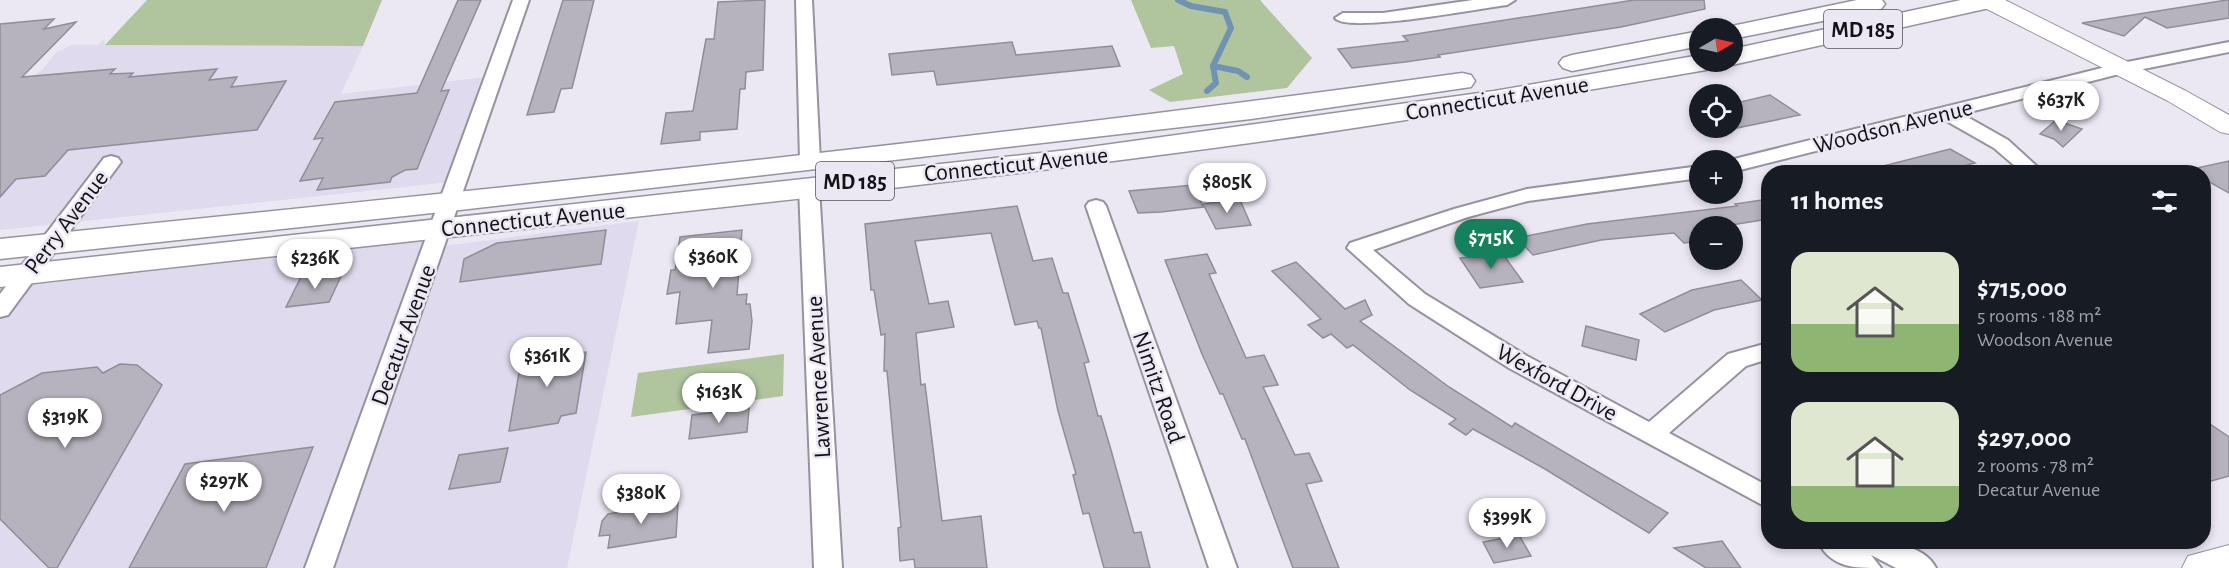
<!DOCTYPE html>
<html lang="en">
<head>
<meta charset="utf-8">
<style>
  body { margin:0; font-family:"Alegreya Sans",sans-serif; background:#20242c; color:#f1f3f6; height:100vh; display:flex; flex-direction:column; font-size:22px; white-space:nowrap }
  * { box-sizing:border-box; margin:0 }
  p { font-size:20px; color:#9ea1a6 }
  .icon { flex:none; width:33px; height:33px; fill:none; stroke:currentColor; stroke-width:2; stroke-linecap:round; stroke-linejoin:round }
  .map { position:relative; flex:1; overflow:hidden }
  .sheet { position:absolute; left:1761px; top:165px; width:450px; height:384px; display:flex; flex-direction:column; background:#171b24; border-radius:24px; box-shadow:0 3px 9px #0003 }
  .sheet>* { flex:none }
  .needle { width:39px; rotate:81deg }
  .controls { position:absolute; left:1689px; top:18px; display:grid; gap:12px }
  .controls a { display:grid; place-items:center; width:54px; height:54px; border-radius:50%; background:#171b24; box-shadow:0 3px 9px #0003; font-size:30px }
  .price { position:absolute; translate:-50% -51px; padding:0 14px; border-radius:21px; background:#fff; color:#222; font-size:20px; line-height:39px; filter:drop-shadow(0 2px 3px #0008) }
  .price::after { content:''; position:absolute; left:50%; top:36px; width:18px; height:14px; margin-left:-9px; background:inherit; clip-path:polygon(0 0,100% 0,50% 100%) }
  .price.on { background:#14805c; color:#fff }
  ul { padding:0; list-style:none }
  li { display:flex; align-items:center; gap:18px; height:150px; padding:0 30px }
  li span { display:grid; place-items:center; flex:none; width:168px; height:120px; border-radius:18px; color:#555 }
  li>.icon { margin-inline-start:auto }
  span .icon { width:72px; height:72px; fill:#fffc; stroke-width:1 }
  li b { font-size:26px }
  h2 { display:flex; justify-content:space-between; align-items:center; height:72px; padding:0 30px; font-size:26px }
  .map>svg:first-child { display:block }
</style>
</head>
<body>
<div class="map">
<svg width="2229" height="568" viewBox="0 0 2229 568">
  <rect width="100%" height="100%" fill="#ebe7f3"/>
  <g fill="#dfdaed">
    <path d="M104 39 105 45 363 46 341 94 495 76 459 181 0 230V101L42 70 56 53 71 45H98Z"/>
    <path d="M639 221 567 568H313L444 246Z"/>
    <path d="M441 230 312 568H0V277Z"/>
  </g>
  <g fill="#b0c49e">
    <path d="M147 0H382L363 46 105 45Z"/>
    <path d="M1131 0H1260L1312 58 1287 88 1170 102 1149 90 1183 74 1174 46 1151 48Z"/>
    <path d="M784 354 783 396 631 417 638 373Z"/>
  </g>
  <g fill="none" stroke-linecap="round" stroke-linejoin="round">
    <g stroke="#6f94b2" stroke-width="6">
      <path d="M1178 0 1191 6 1225 12 1231 28 1213 66 1238 71 1247 77"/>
      <path d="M1207 91 1216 83 1213 66"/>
    </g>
  </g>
  <g fill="#b6b2be" stroke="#918d98" stroke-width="1.5">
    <path d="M458 0H481L441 91 449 90 417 169 405 170 392 177 390 182 317 190 323 178 300 181 323 138 314 139 335 102 417 93Z"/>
    <path d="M563 0H594L572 88 561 89 554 112 527 115Z"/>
    <path d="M765 0 763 70 746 72 745 89H740L737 129 700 132V140L661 144 666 113 693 111 706 39H714L718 2Z"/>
    <path d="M1634 0H1704L1705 9 1621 27 1438 55 1440 57 1405 62 1352 68 1338 49 1408 41 1403 36Z"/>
    <path d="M2227 0H2229V18L2167 28 2145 17 2124 36 2082 23Z"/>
    <path d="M54 19 44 29 76 22 22 77 115 69 110 74 133 73 129 77 217 69 209 80 237 77 231 87 286 81 257 130 68 150 45 176 16 179 0 197V24Z"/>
    <path d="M1012 42 1016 55 1112 46 1120 66 937 85 934 71 892 75 889 54Z"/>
    <path d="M1770 95 1800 115 1732 129V104Z"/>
    <path d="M2056 120 2082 129 2063 147 2054 139 2040 134Z"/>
    <path d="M1950 149 1975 163 1940 172H1884L1883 166Z"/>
    <path d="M2229 161V193L2204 179V172L2188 170Z"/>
    <path d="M1194 185 1203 207 1161 212 1138 213 1129 191Z"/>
    <path d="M1768 199V219L1725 226H1700V241L1684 243 1674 233 1601 240 1533 255 1517 238 1587 224 1737 206 1735 204Z"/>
    <path d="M1240 200 1251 225 1216 229 1203 204Z"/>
    <path d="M1017 206 1033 261 1052 258 1063 293H1068L1089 362 1084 363 1098 416H1101L1111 450 1134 533 1141 532 1150 568H1104L1089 513 1083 514 1073 475 1076 474 1058 411 1041 328H1039L1037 321 1015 325 991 233 915 241 929 304 948 301 954 327 916 333 921 385 925 384 942 521 981 516 987 568H915L914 559 900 561 898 528 901 527 887 371H884L885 334 881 335 874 290H871L865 224Z"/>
    <path d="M606 230 601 264 460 282 464 259 497 243Z"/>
    <path d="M742 230 737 295 747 294 746 304H750L752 321 749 349 708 353 712 320 676 324 680 292 667 294 671 270H675L680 237Z"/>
    <path d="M1502 253 1523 282 1480 288 1460 258Z"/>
    <path d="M1207 254 1216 273 1209 274 1246 358 1264 355 1278 385 1263 387 1295 455 1309 453 1322 481 1306 484 1339 568H1293L1245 439H1242L1223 394H1220L1202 354 1165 260Z"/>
    <path d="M1296 262 1345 309 1365 300 1372 315 1360 321 1449 387 1512 427 1515 423 1668 513 1649 533 1545 469 1473 429 1466 435 1449 424 1456 419 1410 390 1353 345 1347 348 1331 334 1323 338 1308 325 1321 319 1272 271Z"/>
    <path d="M343 272 329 302 286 307 301 277Z"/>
    <path d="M1741 280 1762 300 1714 310 1665 332 1640 314 1692 290Z"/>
    <path d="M1586 326 1639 340 1636 360 1582 346Z"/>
    <path d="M569 348 570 354 586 352 576 413 561 416 558 423 509 431 522 355Z"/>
    <path d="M120 364 137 365 162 385 57 568H49L0 519V395L42 373 97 367 103 373Z"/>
    <path d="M749 408 747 432 689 439 692 415Z"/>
    <path d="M2204 420 2229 437V476L2204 483Z"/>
    <path d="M313 447 266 568H129L185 464Z"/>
    <path d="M508 448 500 482 449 489 459 455Z"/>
    <path d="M678 502 676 537 608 548 610 535 599 536 602 521 608 514Z"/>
    <path d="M1519 535 1531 556 1494 563 1483 542Z"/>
    <path d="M1722 541 1741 568H1706L1674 548Z"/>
  </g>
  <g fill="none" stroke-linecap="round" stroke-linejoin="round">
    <g stroke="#96939e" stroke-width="4">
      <g id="street">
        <path d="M513 0H529L333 568H305Z"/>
        <path d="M796 0H812L820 161 817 165H803L800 161Z"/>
        <path d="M1473 0H1515L1507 5C1482 8 1347 34 1335 18L1343 13H1383Z"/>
        <path d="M2229 42V52L2123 73 1962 114 2008 140 2043 172H2022L1994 148 1943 119 1732 172V160H1730L2122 63Z"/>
        <path d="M111 156 118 158 121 162 8 315 0 317V294L104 158Z"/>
        <path d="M1700 166V178L1528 201 1468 217 1373 250 1425 294 1527 356 1649 422 1728 354 1768 343V359L1746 366 1669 433 1768 486V508L1509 368 1409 304 1347 248 1350 243 1454 209 1527 189Z"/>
        <path d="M809 181 816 183 819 187 842 568H814L799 187 802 183Z"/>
        <path d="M1096 200 1103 202 1106 206 1237 568H1209L1086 206 1089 202Z"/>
        <path d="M1818 542H1852L1859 547 1857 542C1883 542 1923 542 1936 568H1896L1871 555 1881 568C1854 568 1832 568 1818 542Z"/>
      </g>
    </g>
    <g stroke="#96939e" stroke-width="2">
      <g id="secondary">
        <path d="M1976 0H2005L2186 91 2229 115V134L2220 132 2168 101 1979 5Z"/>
        <path d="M2229 545V568H2182L2188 556Z"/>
      </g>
    </g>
    <g stroke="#96939e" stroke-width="3">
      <g id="primary">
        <path d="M1857 0H1882L1885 4 1881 9 1873 11 1732 39V28H1722Z"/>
        <path d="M1961 0H2006L2002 5 1994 7 1732 65 1722 62H1732V49Z"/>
        <path d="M1700 31V46L1572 71 1563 68 1559 63 1563 58 1572 55Z"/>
        <path d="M1700 55V62H1719L1715 67 1706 70C1564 94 1422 119 1279 139 854 198 426 237 0 287V267L1068 150 1494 91Z"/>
        <path d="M1462 73 1471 75 1475 81 1471 87 1251 119 451 211 0 259V239C488 189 976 141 1462 73Z"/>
      </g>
    </g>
    <use href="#street" fill="#fff" fill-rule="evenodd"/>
    <use href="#secondary" fill="#fff" fill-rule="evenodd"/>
    <use href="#primary" fill="#fff" fill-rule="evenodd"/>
  </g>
  <g text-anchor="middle" stroke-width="5" stroke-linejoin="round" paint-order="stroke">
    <g fill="#ebe7f3" stroke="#545258" stroke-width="1.5">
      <rect x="1824" y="10" width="78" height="38" rx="4.5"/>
      <rect x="816" y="162" width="78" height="38" rx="4.5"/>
    </g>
    <g font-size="22" font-weight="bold" fill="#131216">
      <text x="1863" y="37">MD 185</text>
      <text x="855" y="189">MD 185</text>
    </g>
    <g font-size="24" fill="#131216" stroke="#ebe7f3">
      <text transform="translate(1497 98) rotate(-9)" y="8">Connecticut Avenue</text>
      <text transform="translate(1893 126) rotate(-14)" y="8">Woodson Avenue</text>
      <text transform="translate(1016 164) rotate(-6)" y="8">Connecticut Avenue</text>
      <text transform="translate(533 219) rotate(-6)" y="8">Connecticut Avenue</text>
      <text transform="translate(66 222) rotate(-53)" y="8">Perry Avenue</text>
      <text transform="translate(403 335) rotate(-70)" y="8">Decatur Avenue</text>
      <text transform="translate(818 377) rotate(-93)" y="8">Lawrence Avenue</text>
      <text transform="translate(1557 382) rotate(29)" y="8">Wexford Drive</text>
      <text transform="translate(1159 387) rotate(71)" y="8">Nimitz Road</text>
    </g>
  </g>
</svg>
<div class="controls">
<a><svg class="needle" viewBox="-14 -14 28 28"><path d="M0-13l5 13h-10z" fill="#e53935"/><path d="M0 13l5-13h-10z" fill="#9ea1a6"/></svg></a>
<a><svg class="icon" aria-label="locate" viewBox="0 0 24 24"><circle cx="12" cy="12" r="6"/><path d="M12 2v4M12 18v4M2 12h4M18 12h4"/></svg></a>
<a>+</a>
<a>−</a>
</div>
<b class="price" style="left:2061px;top:132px">$637K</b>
<b class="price" style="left:1227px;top:214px">$805K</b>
<b class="price on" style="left:1491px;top:270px">$715K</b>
<b class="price" style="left:713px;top:289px">$360K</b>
<b class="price" style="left:315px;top:290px">$236K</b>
<b class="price" style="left:547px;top:388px">$361K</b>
<b class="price" style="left:719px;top:424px">$163K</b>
<b class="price" style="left:65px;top:449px">$319K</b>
<b class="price" style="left:224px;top:513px">$297K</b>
<b class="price" style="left:641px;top:525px">$380K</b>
<b class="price" style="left:1507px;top:549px">$399K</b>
<section class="sheet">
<h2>11 homes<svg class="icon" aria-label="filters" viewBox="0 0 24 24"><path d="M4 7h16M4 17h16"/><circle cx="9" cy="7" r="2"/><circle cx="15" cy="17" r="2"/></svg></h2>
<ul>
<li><span style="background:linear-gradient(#dfe7d0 60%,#8fb573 0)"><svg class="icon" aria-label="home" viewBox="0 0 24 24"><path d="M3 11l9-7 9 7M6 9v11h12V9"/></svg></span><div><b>$715,000</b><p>5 rooms · 188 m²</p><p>Woodson Avenue</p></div></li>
<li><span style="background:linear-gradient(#dfe7d0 70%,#8fb573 0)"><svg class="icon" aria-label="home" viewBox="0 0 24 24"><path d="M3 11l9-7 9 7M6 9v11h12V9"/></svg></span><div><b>$297,000</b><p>2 rooms · 78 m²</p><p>Decatur Avenue</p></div></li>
</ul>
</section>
</div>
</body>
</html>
